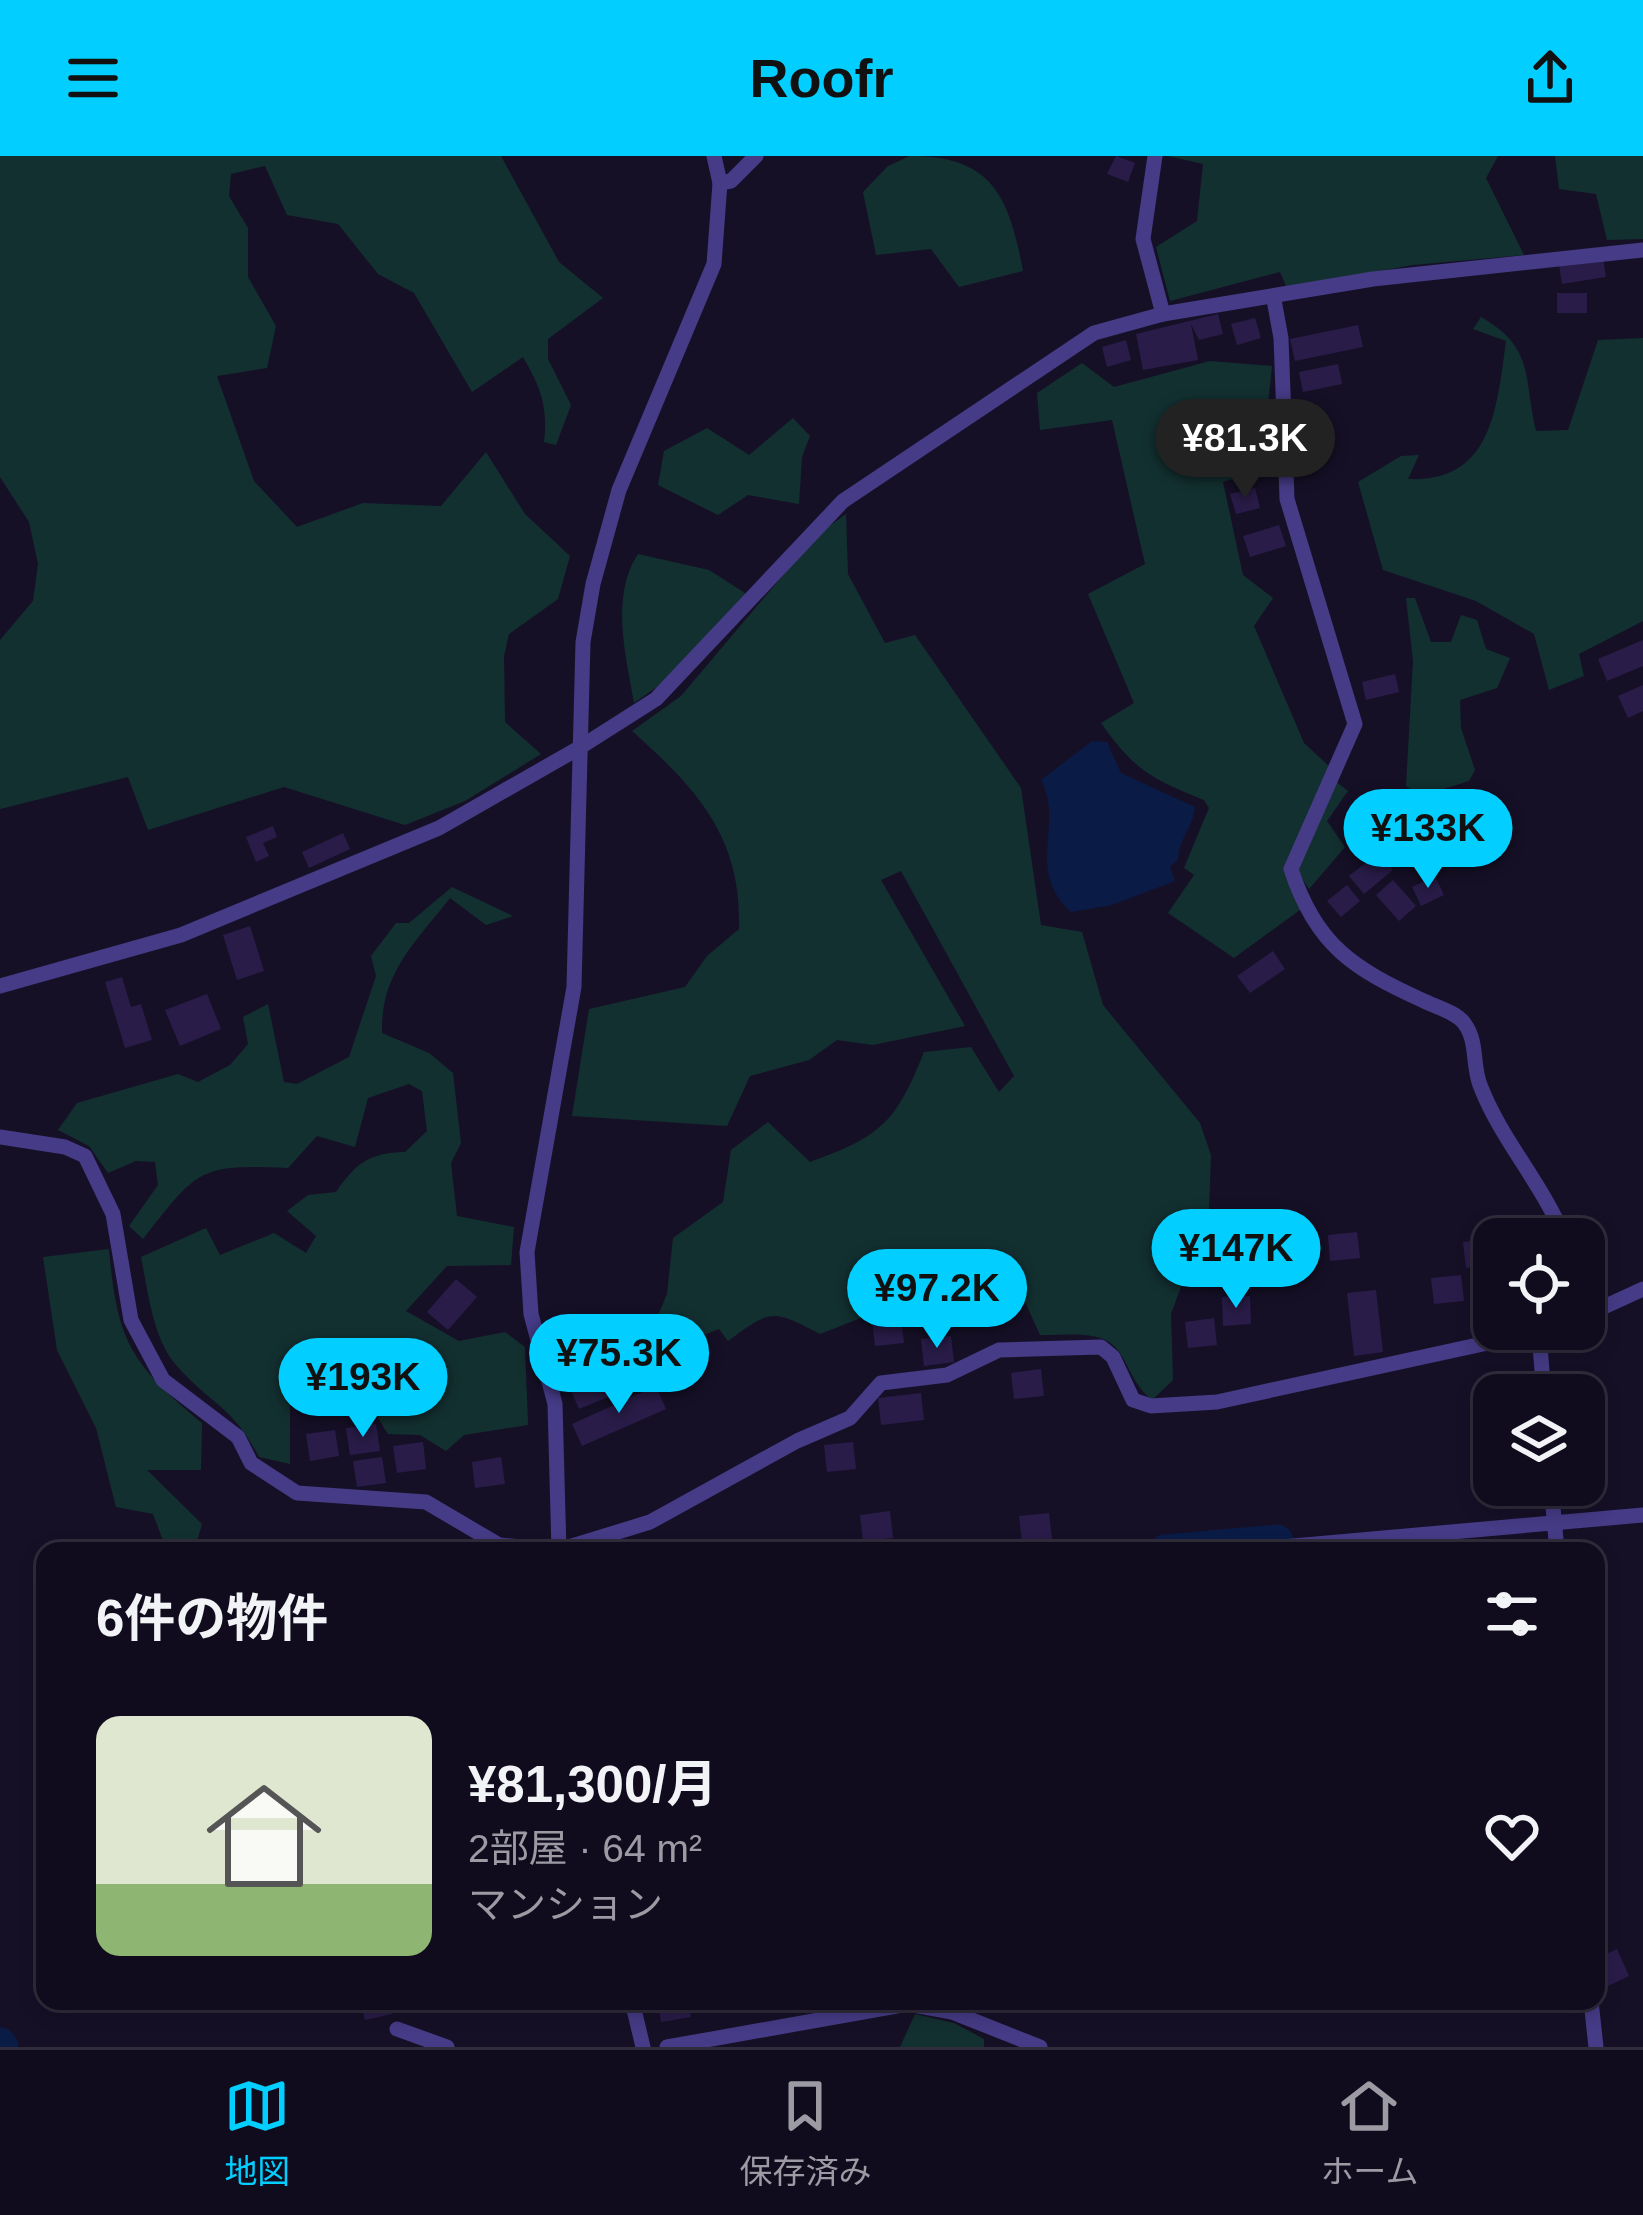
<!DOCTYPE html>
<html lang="ja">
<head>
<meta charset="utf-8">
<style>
  body { margin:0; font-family:Helvetica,"Noto Sans JP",sans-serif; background:#1e1a2a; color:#f1f3f6; height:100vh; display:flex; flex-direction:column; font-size:45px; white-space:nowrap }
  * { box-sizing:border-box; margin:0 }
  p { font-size:39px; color:#9c9ba4 }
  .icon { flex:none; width:66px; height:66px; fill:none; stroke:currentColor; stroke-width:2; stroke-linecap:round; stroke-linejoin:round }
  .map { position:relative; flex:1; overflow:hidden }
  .panel { position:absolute; left:36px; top:1386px; width:1569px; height:468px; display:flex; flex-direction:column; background:#100c1d; border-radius:24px; box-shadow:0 6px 18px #0003,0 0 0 3px #302c3b }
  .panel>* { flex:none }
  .tools { position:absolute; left:1473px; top:1062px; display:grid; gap:24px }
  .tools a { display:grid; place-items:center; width:132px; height:132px; border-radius:24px; background:#100c1d; box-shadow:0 6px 18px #0003,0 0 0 3px #302c3b; font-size:60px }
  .price { position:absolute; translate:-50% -102px; padding:0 27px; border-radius:42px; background:#02ceff; color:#111; font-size:39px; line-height:78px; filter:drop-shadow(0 3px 6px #0008) }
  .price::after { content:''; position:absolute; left:50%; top:72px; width:36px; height:27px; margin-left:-18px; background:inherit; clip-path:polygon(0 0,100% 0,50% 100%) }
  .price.on { background:#222; color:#fff }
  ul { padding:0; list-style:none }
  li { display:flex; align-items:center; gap:36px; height:300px; padding:0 60px }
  li span { display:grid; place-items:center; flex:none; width:336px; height:240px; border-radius:24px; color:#555 }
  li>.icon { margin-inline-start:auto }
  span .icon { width:144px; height:144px; fill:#fffc; stroke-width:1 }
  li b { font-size:51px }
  h2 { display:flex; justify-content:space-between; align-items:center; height:144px; padding:0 60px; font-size:51px }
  header { display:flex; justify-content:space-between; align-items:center; height:156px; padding:0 60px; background:#02ceff; color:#111; font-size:54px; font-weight:600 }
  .tabs { display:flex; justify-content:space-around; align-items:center; height:168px; border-top:3px solid #302c3b; background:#100c1d; font-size:33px; color:#9c9ba4 }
  .tabs a { display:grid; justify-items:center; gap:6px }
  .tabs .on { color:#02ceff }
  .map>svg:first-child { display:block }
</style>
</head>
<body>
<header><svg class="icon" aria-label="menu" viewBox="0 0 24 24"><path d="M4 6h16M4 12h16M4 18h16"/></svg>Roofr<svg class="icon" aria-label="share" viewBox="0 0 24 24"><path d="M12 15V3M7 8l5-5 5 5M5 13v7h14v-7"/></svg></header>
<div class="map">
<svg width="1643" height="1891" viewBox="0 0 1643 1891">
  <rect width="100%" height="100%" fill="#161027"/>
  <g fill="#133031">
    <path d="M0 0H501L559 106 603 142 548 183V203L571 249 556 289 544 286C548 250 541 232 523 201L472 236 414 137 378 118 338 68 287 59 265 10 231 18 229 40 248 72V121L276 170 267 212 217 220 254 325 297 371 363 347 441 350 486 296 525 358 570 400 558 443 509 478 504 500 505 566 541 598 465 645 405 669 284 631 148 674 128 621 0 653V484L33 445 38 408 29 366 0 321Z"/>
    <path d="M910 0C993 0 1009 41 1023 115L959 131 931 93 876 99 863 36 888 10Z"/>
    <path d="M1168 0H1498L1486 22 1524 99 1413 109 1287 132 1280 116 1170 145 1156 91 1197 65 1203 8Z"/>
    <path d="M1555 0H1643V83L1607 84 1596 38 1559 33Z"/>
    <path d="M1481 161C1535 192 1523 220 1536 275L1568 274 1598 184 1643 182V465L1579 498 1584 520 1549 534 1534 478 1476 445 1383 414 1358 326 1401 300 1419 299 1408 323C1492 327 1497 252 1506 185L1473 173Z"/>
    <path d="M1210 205 1272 210 1261 315 1223 326 1243 419 1273 442 1254 470 1304 587 1331 612 1285 714 1300 754 1234 802 1168 757 1194 719 1184 712 1209 652 1204 644C1152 623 1134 614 1101 567L1134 547 1088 438 1145 408 1112 264 1040 274 1037 237 1082 207 1114 231Z"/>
    <path d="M793 262 810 280 802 301 799 348 748 339 718 359 658 329 664 295 707 272 749 299Z"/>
    <path d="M846 358 848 418 885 487 915 479 1021 632 1041 769 1082 776 1103 849 1200 967 1211 999 1209 1055 1171 1158 1173 1224 1152 1244C1134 1229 1132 1216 1120 1197 1104 1172 1066 1180 1040 1179L1026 1148 956 1126 934 1127 878 1143 861 1162 820 1178C772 1153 771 1153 728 1185L719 1173 661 1196 650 1178 667 1138 673 1082 723 1046 731 994 768 966 810 1006C882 980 896 966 924 896L971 891 999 936 1014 920 901 715 881 724 965 870 873 889 837 884 809 904 750 920 727 970 572 960 589 853 685 831 707 800 739 773C742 681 697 633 632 575L681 540 818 378Z"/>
    <path d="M638 398 709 414 748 439 672 520 634 547C626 500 610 440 638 398Z"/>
    <path d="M1406 442H1415L1431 486H1451L1461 459 1477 464 1486 493 1510 502 1497 532 1460 544 1461 572 1475 614 1469 625 1421 640 1406 630 1413 505Z"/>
    <path d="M1335 625 1348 635 1327 665 1345 691 1309 733 1295 712Z"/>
    <path d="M452 731 513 760 486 769 450 742C415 787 380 818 382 877L429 897 453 917 461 987 451 1007 457 1060 514 1071 511 1109 447 1110 406 1155 459 1185 505 1176 525 1191 528 1269 464 1279 446 1295 420 1279 388 1278 367 1245 290 1247V1308L259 1301C232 1249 211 1249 177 1210 153 1184 148 1135 141 1101L206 1072 220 1099 274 1077 306 1097 316 1080 287 1055 308 1039 336 1036C356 1007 369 997 405 996L427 975 422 935 409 928 368 942 355 991 317 980 288 1012C197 1008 198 1014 143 1083L129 1070 158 1029 155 1006 136 1005 108 1017 89 990 58 974 77 947 178 918 198 926 230 909 248 888 243 861 268 848 284 926 297 928 349 901 376 820 371 800 396 767H409Z"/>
    <path d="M109 1093C117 1185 130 1207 202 1267L201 1314H147L202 1368 195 1392 167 1395 153 1358 116 1351 96 1272 57 1194 43 1101Z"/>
    <path d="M915 1858 954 1867 984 1883V1891H900Z"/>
  </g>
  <path fill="#0a1b46" d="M1092 585 1107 586 1121 617 1195 651C1193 672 1179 682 1178 704L1170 710 1175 725 1112 749 1071 756C1024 712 1065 669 1041 624Z"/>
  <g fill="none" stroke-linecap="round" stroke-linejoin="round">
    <g stroke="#0a1b46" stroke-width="33">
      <path d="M1165 1395 1277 1385"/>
      <path d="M0 1888 2 1891"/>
    </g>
  </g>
  <g fill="#291c48">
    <path d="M1116 0 1135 7 1128 26 1107 18Z"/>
    <path d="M1603 103 1606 121 1562 128 1559 109Z"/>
    <rect x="1557" y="137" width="30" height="20"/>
    <path d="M1218 158 1223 178 1199 184 1191 168 1198 204 1143 214 1136 178Z"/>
    <path d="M1255 162 1261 182 1237 189 1231 168Z"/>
    <path d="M1358 169 1363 191 1295 205 1290 183Z"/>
    <path d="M1126 184 1131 204 1107 211 1102 191Z"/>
    <path d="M1338 208 1342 228 1303 236 1299 216Z"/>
    <path d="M1255 332 1260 352 1236 358 1230 338Z"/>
    <path d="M1279 369 1286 390 1250 401 1243 380Z"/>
    <path d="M1643 484V510L1607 525 1598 503Z"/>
    <path d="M1395 518 1399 536 1366 544 1362 526Z"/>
    <path d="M1643 529V555L1628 562 1618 540Z"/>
    <path d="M1417 652 1437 668 1390 700 1376 679Z"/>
    <path d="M273 670 277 681 263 687 269 700 256 706 246 681Z"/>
    <path d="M343 677 350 693 309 712 302 696Z"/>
    <path d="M1378 697 1393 714 1364 738 1349 720Z"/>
    <path d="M1435 720 1444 739 1421 750 1412 731Z"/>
    <path d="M1393 724 1416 750 1399 765 1376 739Z"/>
    <path d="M1347 729 1360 745 1341 761 1327 745Z"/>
    <path d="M250 770 264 815 237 824 223 779Z"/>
    <path d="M1273 795 1285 813 1250 837 1237 820Z"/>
    <path d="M122 821 131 851 141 848 152 884 125 892 105 826Z"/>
    <path d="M207 838 221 873 180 890 165 854Z"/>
    <path d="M1357 1076 1360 1102 1330 1105 1328 1079Z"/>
    <path d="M1492 1082 1494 1109 1466 1112 1463 1086Z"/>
    <path d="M1461 1119 1464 1145 1434 1148 1431 1122Z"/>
    <path d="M456 1123 477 1141 448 1174 427 1156Z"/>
    <path d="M1376 1134 1383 1196 1354 1200 1347 1137Z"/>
    <path d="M941 1137 944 1164 914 1167 911 1140Z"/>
    <path d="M1250 1140 1251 1168 1223 1170 1222 1141Z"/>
    <path d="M901 1160 904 1187 875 1190 872 1164Z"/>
    <path d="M1214 1162 1217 1189 1188 1192 1185 1166Z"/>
    <path d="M592 1178 601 1203 573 1213 564 1188Z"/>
    <path d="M951 1180 954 1206 924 1210 921 1183Z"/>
    <path d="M621 1209 630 1232 579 1253 569 1230Z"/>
    <path d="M1041 1213 1044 1240 1014 1243 1011 1217Z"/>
    <path d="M656 1230 666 1253 582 1290 572 1268Z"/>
    <path d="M921 1237 924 1264 881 1269 878 1242Z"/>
    <path d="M376 1268 380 1295 350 1299 346 1272Z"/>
    <path d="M335 1274 339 1300 310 1305 306 1278Z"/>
    <path d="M423 1286 426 1313 397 1317 393 1290Z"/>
    <path d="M853 1286 856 1313 827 1316 824 1289Z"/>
    <path d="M382 1301 386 1327 357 1331 353 1305Z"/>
    <path d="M501 1301 505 1328 475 1332 472 1306Z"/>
    <path d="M890 1355 893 1382 863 1385 860 1359Z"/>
    <path d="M1049 1357 1052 1383 1022 1387 1019 1360Z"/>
    <path d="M1617 1793 1629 1820 1608 1830 1596 1803Z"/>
    <path d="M360 1845H389L392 1858 365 1864Z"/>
    <path d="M688 1845 691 1861 661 1866 658 1848Z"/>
  </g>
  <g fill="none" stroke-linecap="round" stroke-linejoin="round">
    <g stroke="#453b86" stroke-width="15">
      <path d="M1155 0 1143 83 1163 158"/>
      <path d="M720 27 731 25 756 0"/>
      <path d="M1274 144 1281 182 1287 343 1355 568 1291 713C1316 790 1354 813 1424 845 1436 851 1456 856 1464 867 1478 885 1472 908 1480 929 1501 984 1541 1025 1565 1083"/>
      <path d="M0 830 181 779 439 672 579 592 656 543 843 345 1094 177 1163 158 1373 123 1643 94"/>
      <path d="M0 981 65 991 85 1000 113 1058 131 1164 163 1224 238 1281 251 1307 297 1337 426 1346 499 1389 559 1394 650 1366 797 1285 850 1262 881 1227 947 1219 999 1194 1101 1191 1113 1201 1133 1244 1151 1250 1217 1246 1551 1173"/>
      <path d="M1584 1137 1591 1157"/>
      <path d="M1584 1160 1643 1133"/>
      <path d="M1539 1178 1544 1239"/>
      <path d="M1551 1329 1557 1395"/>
      <path d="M559 1395 555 1248 531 1158 527 1096 574 831 583 486 593 428 619 334 714 108 720 27 714 0"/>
      <path d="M1236 1395 1643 1359"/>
      <path d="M632 1845 643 1891"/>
      <path d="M1591 1845 1596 1891"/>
      <path d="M397 1873 447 1891"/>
      <path d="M667 1891 908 1848 952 1856 1040 1891"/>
    </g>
  </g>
</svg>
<div class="tools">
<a><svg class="icon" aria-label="locate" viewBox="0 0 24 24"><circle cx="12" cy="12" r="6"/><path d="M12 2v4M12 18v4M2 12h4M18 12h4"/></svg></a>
<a><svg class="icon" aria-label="layers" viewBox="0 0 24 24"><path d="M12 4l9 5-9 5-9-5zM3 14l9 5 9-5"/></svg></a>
</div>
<b class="price on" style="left:1245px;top:345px">¥81.3K</b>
<b class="price" style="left:1428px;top:735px">¥133K</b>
<b class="price" style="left:1236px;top:1155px">¥147K</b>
<b class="price" style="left:937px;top:1195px">¥97.2K</b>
<b class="price" style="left:619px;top:1260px">¥75.3K</b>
<b class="price" style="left:363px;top:1284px">¥193K</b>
<section class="panel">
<h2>6件の物件<svg class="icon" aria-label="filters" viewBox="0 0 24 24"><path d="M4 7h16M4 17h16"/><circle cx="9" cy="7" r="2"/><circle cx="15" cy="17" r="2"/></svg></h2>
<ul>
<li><span style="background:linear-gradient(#dfe7d0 70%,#8fb573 0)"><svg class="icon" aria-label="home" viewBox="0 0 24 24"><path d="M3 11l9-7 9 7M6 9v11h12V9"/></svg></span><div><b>¥81,300/月</b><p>2部屋 · 64 m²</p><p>マンション</p></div><svg class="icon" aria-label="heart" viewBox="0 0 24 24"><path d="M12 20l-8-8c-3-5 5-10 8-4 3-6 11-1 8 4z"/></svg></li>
</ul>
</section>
</div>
<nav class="tabs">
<a class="on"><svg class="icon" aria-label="map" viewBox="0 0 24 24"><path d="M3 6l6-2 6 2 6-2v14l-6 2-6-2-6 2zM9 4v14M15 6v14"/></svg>地図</a>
<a><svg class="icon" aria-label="saved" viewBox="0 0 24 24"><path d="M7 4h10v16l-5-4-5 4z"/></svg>保存済み</a>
<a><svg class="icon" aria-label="home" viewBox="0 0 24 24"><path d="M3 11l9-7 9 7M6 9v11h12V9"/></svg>ホーム</a>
</nav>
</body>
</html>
